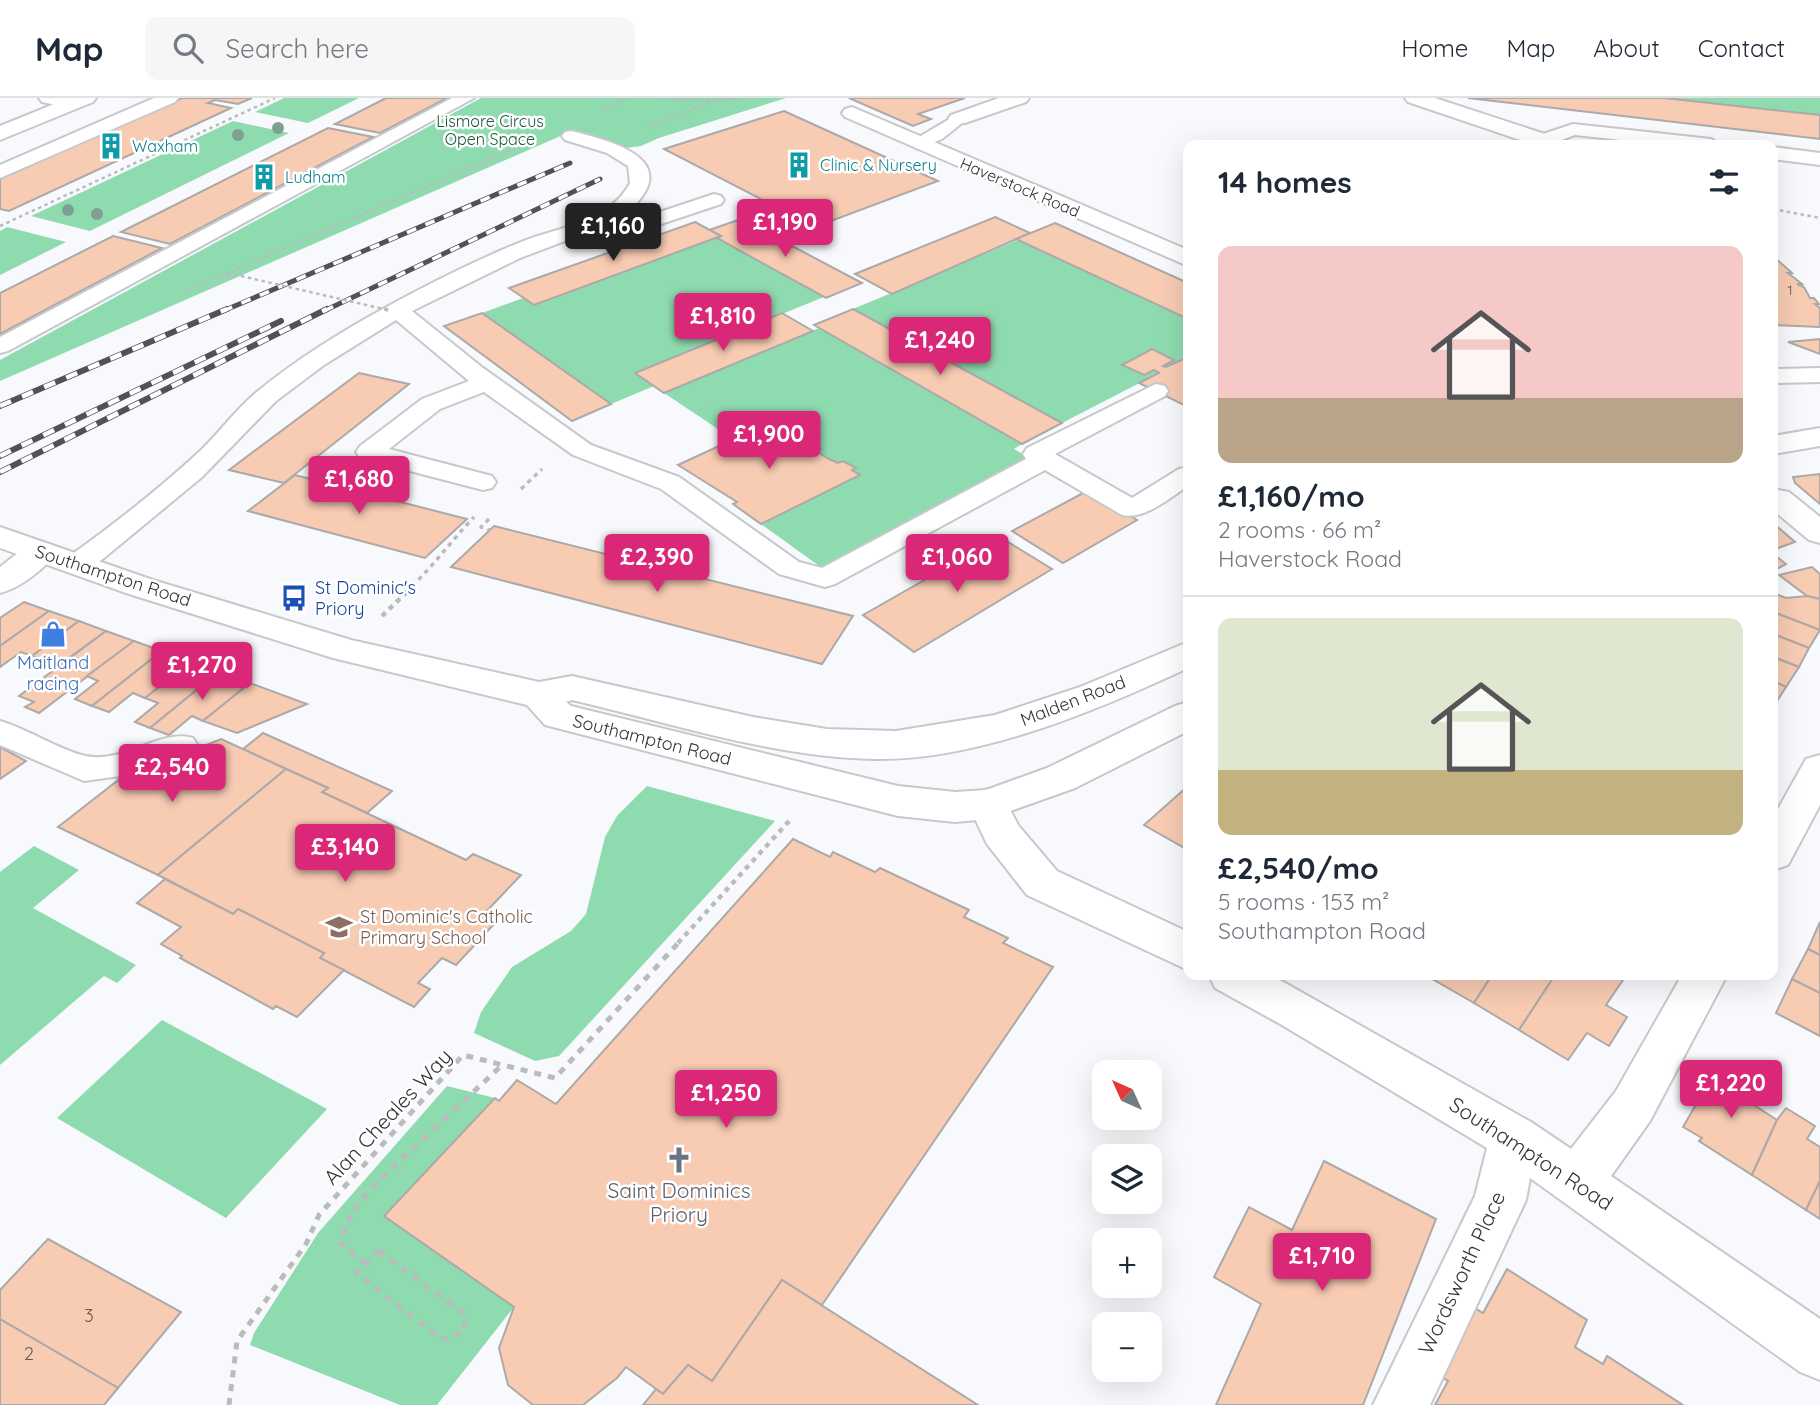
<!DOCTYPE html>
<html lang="en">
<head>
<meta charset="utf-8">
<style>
  body { margin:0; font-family:Quicksand,sans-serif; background:#f6f6f7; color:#1f2937; height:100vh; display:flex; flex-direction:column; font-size:26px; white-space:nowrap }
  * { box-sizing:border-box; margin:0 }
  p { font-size:23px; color:#747a83 }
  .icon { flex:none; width:38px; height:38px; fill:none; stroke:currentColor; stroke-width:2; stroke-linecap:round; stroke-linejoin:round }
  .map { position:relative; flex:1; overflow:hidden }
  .details { position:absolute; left:1183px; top:42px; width:595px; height:840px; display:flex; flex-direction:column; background:#fff; border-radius:14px; box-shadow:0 7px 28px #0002 }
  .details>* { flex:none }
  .needle { width:46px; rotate:315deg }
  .controls { position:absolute; left:1092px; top:962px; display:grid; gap:14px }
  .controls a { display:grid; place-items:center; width:70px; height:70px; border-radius:14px; background:#fff; box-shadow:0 7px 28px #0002; font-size:35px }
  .price { position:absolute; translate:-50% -60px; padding:0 16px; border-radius:7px; background:#db2777; color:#fff; font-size:23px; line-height:46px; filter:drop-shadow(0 2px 4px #0008) }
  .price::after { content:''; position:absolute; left:50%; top:42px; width:21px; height:16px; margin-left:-10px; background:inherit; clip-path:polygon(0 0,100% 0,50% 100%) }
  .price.on { background:#222; color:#fff }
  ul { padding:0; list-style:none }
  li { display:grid; align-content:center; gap:14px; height:371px; padding:0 35px }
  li+li { border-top:2px solid #e0e1e3 }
  li span { display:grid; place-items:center; height:217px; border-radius:14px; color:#555 }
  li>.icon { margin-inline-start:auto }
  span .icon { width:126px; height:126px; fill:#fffc; stroke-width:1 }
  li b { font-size:30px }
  h2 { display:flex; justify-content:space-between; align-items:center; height:84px; padding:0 35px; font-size:30px }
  header { display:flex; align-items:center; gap:42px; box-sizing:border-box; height:98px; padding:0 35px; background:#fff; border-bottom:2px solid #e0e1e3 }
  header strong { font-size:33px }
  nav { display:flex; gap:38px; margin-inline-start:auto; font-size:24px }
  .search { width:490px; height:63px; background:#f6f6f7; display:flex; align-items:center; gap:18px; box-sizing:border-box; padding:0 24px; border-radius:14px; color:#747a83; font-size:26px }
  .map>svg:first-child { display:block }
</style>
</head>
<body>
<header>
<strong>Map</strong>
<div class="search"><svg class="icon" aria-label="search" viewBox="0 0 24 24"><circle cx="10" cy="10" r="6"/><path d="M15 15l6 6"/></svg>Search here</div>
<nav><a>Home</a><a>Map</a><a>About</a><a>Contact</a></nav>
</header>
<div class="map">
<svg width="1820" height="1307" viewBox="0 0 1820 1307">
  <rect width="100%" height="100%" fill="#f8f9fc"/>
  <g fill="#8fdbb0">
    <path d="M284 0H359L308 25 255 14Z"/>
    <path d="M481 0H786L659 40 641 48 626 50 572 33 0 283V262Z"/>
    <path d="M1664 0H1820V17Z"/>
    <path d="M233 23 289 35 90 133 31 118Z"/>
    <path d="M7 129 66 144 0 177V133Z"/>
    <path d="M717 140 824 199 636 275 654 288 611 306 482 215 523 200 534 207Z"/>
    <path d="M1018 142 1188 221V259L1166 269 1163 268 1173 262 1152 252 1123 266 1144 277 1154 272 1159 275 1062 325 853 211Z"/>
    <path d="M819 230 1022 346 1014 351 1030 360 822 470 761 426 859 378 852 372 855 370 843 363 838 365 816 353 819 351 809 344 803 346 796 342 799 340 791 334 794 332 774 323 733 341 664 295Z"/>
    <path d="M647 688 775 723 559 958 535 963 474 935 481 914 512 869 571 833 586 816 605 739 617 718Z"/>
    <path d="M34 748 79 772 33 810 136 867 117 885 104 878 0 967V774Z"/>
    <path d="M162 922 327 1011 226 1120 57 1020Z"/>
    <path d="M447 988 495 1000 384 1118 514 1209 437 1307H400L250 1247 254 1235 318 1135Z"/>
  </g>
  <g fill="#f8cbb3" stroke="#aca9a8" stroke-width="2">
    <path d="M182 0H252L238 6 215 2 208 5 231 10 9 113 0 111V81Z"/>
    <path d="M386 0H447L380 35 335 26Z"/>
    <path d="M849 0H965L918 16 931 21 913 28Z"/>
    <path d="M1468 0H1664L1820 17V41Z"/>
    <path d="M784 13 938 83 815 129 664 51Z"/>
    <path d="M328 30 373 39 170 146 121 134Z"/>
    <path d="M995 119 1030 135 892 196 855 176Z"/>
    <path d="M741 121 862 185 826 200 717 140 721 138 709 132Z"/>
    <path d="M695 124 721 138 534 207 509 190Z"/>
    <path d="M1055 125 1188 185V221L1016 141Z"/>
    <path d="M113 138 162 150 0 236V195Z"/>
    <path d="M1773 158 1792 175H1788L1802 186H1797L1804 189 1810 200H1814L1819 206H1815L1820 210V229L1773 227Z"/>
    <path d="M853 211 1062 325 1022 346 814 227Z"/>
    <path d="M482 215 611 306 572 323 444 228Z"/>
    <path d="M782 215 813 233 664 295 635 275Z"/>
    <path d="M1820 241V256L1788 244Z"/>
    <path d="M1152 251 1174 262 1163 268 1166 269 1188 259V309L1139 285 1159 275 1154 272 1144 277 1122 267Z"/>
    <path d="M359 275 409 286 284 385 229 372Z"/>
    <path d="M773 323 795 333 791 334 799 340 796 342 803 346 808 344 820 351 816 353 829 361 838 365 843 363 856 370 852 372 860 377 761 426 733 406 737 404 678 367Z"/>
    <path d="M1820 376V406L1795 385 1793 379Z"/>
    <path d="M295 377 467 421 425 460 248 413Z"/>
    <path d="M1087 393 1137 422 1063 465 1012 433Z"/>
    <path d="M1773 425 1795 444 1773 452Z"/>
    <path d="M494 428 853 518 822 566 451 469Z"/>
    <path d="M1000 439 1052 471 914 554 863 517Z"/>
    <path d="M1773 456 1786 466 1773 473Z"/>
    <path d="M1812 469 1820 476V501L1807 498 1779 477Z"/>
    <path d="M1773 495 1786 500 1807 498 1820 501V532L1773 514Z"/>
    <path d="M24 504 49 513 0 548V520Z"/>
    <path d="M49 513 79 523 32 558 21 554 0 569V548Z"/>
    <path d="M1773 514 1820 532 1809 550 1773 536Z"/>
    <path d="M79 523 106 533 59 567 32 558Z"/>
    <path d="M106 533 134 543 39 615 25 609 34 604 19 598Z"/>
    <path d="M1773 536 1809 550 1799 569 1773 559Z"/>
    <path d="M134 543 162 553 92 608 75 601 98 583 87 578Z"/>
    <path d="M162 553 192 564 145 600 133 595 109 614 92 608Z"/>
    <path d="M1773 559 1799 569 1786 589 1773 583Z"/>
    <path d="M192 564 220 573 150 630 135 624 158 605 145 600Z"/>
    <path d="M220 573 250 585 203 623 192 618 169 637 150 630Z"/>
    <path d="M1773 583 1786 589 1774 608H1773Z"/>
    <path d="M250 585 307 606 237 635 203 623Z"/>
    <path d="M263 635 392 693 367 715 322 694 328 690 243 651Z"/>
    <path d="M221 641 286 671 158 777 58 729 126 676 146 671Z"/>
    <path d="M0 649 26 663 0 681Z"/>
    <path d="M286 671 328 690 322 694 466 762 473 756 521 777 482 818 496 824 456 867 442 860 418 885 430 891 414 909 320 860 324 855 238 811 233 816 158 777Z"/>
    <path d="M1188 688V752L1144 727Z"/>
    <path d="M793 741 830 759 833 754 875 774 880 770 969 812 964 819 1008 840 1003 845 1053 869 822 1207 782 1182 712 1283 688 1267 663 1296 626 1269 617 1280 583 1307H533L508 1287 499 1250 514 1209 384 1118 495 1000 499 1003 517 982 556 1006Z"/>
    <path d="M165 781 233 816 238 811 324 855 320 860 344 872 297 919 276 908 273 911 180 860 182 858 161 846 181 829 137 805Z"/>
    <path d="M1820 824V857L1808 851Z"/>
    <path d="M1808 851 1820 857V895L1792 881Z"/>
    <path d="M1431 877H1492L1474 905 1429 879Z"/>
    <path d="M1492 877H1555L1519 932 1474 905Z"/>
    <path d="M1555 877 1560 880 1563 877H1613L1623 882 1606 907 1627 919 1609 948 1587 935 1568 962 1519 932Z"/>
    <path d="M1792 881 1820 895V938L1776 915Z"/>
    <path d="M1712 968 1763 996 1754 1007 1777 1022 1752 1077 1699 1043 1702 1040 1683 1029 1701 998 1694 993Z"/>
    <path d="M1786 1010 1815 1028 1807 1041 1820 1049V1083L1806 1112 1752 1077 1777 1022Z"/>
    <path d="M1324 1063 1436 1121 1363 1307H1216L1261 1206 1214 1179 1249 1109 1292 1132Z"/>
    <path d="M1820 1083V1121L1806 1112Z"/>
    <path d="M48 1141 181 1214 118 1290 0 1221V1192Z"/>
    <path d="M1507 1171 1587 1222 1575 1249 1603 1266 1607 1258 1683 1307H1435L1448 1283 1436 1276 1473 1209 1483 1215Z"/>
    <path d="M782 1182 978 1307H643L656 1291 663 1296 688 1267 712 1283Z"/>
    <path d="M0 1221 118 1290 104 1307H0Z"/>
  </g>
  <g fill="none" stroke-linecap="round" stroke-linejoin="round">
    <g stroke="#c7c8cb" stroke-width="4">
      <g id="service">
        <path d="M154 0H178L175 4 0 80V67Z"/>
        <path d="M452 0H474L8 253 0 255V239Z"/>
        <path d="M958 16 967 21 942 41 918 51 909 45Z"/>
        <path d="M1573 26 1711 41 1720 47H1666L1575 37 1548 47H1534L1532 43 1534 39Z"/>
        <path d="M571 33C617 44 688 64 624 117L639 121 714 96 721 98 724 102 721 106 640 133 610 126 520 160 412 213 483 270 591 347 679 379 799 464 822 470 1026 361 1023 356 1027 350 1156 286 1165 288 1168 293 1165 298 1055 356 1132 400 1179 371 1188 369V388C1169 400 1145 422 1122 417L1045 372 835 486 825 489 779 476 661 391 573 357 484 294 440 311 389 351 492 378 496 384 492 390 483 392 360 360 356 354 360 348 422 301 469 283 396 222 324 267 276 303 202 379 104 460C91 469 83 476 67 472L63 466 67 460C113 427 158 392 199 354 220 334 236 311 258 293 312 249 373 215 434 184 462 170 491 156 521 144 558 129 609 125 630 85L628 68 607 55 565 42 562 38 565 34Z"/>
        <path d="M1773 49 1820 55V67L1773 61Z"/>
        <path d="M1820 270V284L1773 285V271Z"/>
        <path d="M0 623C28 631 61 653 86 658 123 666 161 630 193 640L198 648 193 656 142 675 84 683 0 647Z"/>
      </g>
    </g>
    <g stroke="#c7c8cb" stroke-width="4">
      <g id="minor">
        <path d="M39 0H77L83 5 80 9 73 11 42 4Z"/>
        <path d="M999 0H1029L1026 4 965 25H951L948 21 951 17Z"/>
        <path d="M1405 0H1435L1563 42 1566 47H1535L1408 4Z"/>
        <path d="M852 9 1188 152V168L845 19 842 15 845 11Z"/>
        <path d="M1778 392 1789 394 1820 419V445L1809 442 1773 412V393Z"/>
        <path d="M40 444 52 447 56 454C45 471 20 490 0 495V469L28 447Z"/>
        <path d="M1820 657V707L1788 767 1773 772V720L1806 661Z"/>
        <path d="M988 691 1002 696 1018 727 1057 773 1188 834V872L1027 797 987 746 968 706 974 696Z"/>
        <path d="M1209 877H1271L1531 1024 1571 1051 1616 993 1682 877H1727L1650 1023 1611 1078 1820 1221V1282L1800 1274 1530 1080 1526 1102 1430 1307H1373L1475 1098 1487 1050 1282 927 1215 890Z"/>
      </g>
    </g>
    <g stroke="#c7c8cb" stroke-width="4">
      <g id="secondary">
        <path d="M69 0H96L93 4 0 42V28Z"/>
        <path d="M1820 330V348L1773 356V338Z"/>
        <path d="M0 429 153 482 351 542 539 584 572 578 753 619 827 631 896 633 995 617 1080 589 1188 544V570C1096 613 977 663 874 661 772 659 671 625 572 602L566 604 571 608 898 688 955 694 986 692 1047 670 1175 608 1188 604V633L1075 690 988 721 955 724 898 718 545 627 527 607 333 560 129 496 0 450Z"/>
      </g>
    </g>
    <g stroke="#babbbd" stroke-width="2.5" stroke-dasharray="3.5 3.5" stroke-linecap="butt">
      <path d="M658 0 694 3 741 0"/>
      <path d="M603 11 628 0"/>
      <path d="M648 30 715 2"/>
      <path d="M1773 111 1820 120"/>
      <path d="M0 128 275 0"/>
      <path d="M227 176 241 178"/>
      <path d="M186 193 534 42"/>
    </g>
    <g stroke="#babbbd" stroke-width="3.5" stroke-dasharray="4.5 4.5" stroke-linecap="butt">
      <path d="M521 391 542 371"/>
      <path d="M489 421 481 429 489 432"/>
      <path d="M412 488C435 466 452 442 474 419"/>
    </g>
    <g stroke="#babbbd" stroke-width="4.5" stroke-dasharray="5 5" stroke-linecap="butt">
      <path d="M382 518 414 487"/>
      <path d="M678 845 791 721"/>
    </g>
    <g stroke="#babbbd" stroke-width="5" stroke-dasharray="7 7" stroke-linecap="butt">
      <path d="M379 1153 464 1216 465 1227 462 1234 448 1241 440 1240 356 1175Z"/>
      <path d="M366 1166 340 1145 351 1116 371 1090 501 968"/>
      <path d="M229 1307 237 1243 306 1146 319 1117 463 957 555 980 680 843"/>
    </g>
    <use href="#service" fill="#fff" fill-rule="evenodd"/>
    <use href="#minor" fill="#fff" fill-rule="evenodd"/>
    <use href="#secondary" fill="#fff" fill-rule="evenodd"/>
    <g stroke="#515253" stroke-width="5">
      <g id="rail-far1">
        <path d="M223 213 570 65"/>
        <path d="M324 213 600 81"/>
      </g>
    </g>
    <g stroke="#515253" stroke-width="6">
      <g id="rail">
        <path d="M0 308 227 211"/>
        <path d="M0 358 281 223"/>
        <path d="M0 374 327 211"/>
      </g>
    </g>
    <use href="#rail-far1" stroke="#fff" stroke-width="3.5" stroke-dasharray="10" stroke-linecap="butt"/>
    <use href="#rail" stroke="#fff" stroke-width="4.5" stroke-dasharray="12" stroke-linecap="butt"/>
    <path stroke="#babbbd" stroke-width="2.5" stroke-dasharray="3.5 3.5" stroke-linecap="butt" d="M241 178 388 212"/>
    <path stroke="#babbbd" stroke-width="3.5" stroke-dasharray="4.5 4.5" stroke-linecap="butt" d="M385 211 388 212"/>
  </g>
  <g fill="#7fa091">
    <circle cx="278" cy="30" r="6"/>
    <circle cx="238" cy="37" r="6"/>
    <circle cx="68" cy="112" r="6"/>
    <circle cx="97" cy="116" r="6"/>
  </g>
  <defs>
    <g id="building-bare" transform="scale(2.1)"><path d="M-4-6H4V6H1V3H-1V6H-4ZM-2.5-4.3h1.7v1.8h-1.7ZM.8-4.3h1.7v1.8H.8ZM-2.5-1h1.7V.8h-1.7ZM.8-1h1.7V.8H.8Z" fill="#0f9aa8" stroke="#fff" stroke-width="2.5" paint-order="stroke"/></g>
    <g id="bus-bare" transform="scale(2.1)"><path d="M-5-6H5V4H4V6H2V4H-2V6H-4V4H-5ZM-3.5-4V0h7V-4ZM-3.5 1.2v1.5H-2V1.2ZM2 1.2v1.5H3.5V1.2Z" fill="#1a4fb4" stroke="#fff" stroke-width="2.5" paint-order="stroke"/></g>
    <g id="shop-bare" transform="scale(2.1)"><path d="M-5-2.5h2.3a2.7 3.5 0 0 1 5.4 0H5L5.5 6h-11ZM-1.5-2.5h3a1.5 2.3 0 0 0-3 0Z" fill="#3f7fe0" stroke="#fff" stroke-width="2.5" paint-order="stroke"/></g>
    <g id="school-bare" transform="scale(2.1)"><path d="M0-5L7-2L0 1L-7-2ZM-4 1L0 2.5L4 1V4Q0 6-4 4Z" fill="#8d6e63" stroke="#fff" stroke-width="2.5" paint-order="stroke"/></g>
    <g id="church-bare" transform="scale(2.1)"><path d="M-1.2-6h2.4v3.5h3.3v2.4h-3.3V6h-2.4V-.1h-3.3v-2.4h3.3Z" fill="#6b7280" stroke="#fff" stroke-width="2.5" paint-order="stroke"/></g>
  </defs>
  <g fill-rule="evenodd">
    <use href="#building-bare" x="111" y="48"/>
    <use href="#building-bare" x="799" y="67"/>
    <use href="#building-bare" x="264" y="79"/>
    <use href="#bus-bare" x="294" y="500"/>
    <use href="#shop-bare" x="53" y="536"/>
    <use href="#school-bare" x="339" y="829"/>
    <use href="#church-bare" x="679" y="1062"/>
  </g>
  <g text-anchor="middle" stroke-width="5" stroke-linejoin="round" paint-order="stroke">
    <g font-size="14" fill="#645954">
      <text x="1790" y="197">1</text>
    </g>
    <g font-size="16" fill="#1c573a" stroke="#fff">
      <text x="490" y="29">Lismore Circus<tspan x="490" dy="18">Open Space</tspan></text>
    </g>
    <g font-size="16" fill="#0d838f" stroke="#fff" text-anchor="start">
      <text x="132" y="54">Waxham</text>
      <text x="820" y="73">Clinic &amp; Nursery</text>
      <text x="285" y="85">Ludham</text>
    </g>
    <g font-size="16" fill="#333334" stroke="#fff">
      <text transform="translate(1020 89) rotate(23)" y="6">Haverstock Road</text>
    </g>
    <g font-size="18" fill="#333334" stroke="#fff">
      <text transform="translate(113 478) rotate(18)" y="6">Southampton Road</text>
      <text transform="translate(1073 603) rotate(-21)" y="6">Malden Road</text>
      <text transform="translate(652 642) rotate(14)" y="6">Southampton Road</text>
    </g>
    <g font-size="18" fill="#164399" stroke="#fff" text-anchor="start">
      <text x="315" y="496">St Dominic's<tspan x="315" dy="21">Priory</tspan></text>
    </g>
    <g font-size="18" fill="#366cbe" stroke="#fff">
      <text x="53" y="571">Maitland<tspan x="53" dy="21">racing</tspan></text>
    </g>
    <g font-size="18" fill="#785e54" stroke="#fff" text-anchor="start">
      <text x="360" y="825">St Dominic's Catholic<tspan x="360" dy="21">Primary School</tspan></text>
    </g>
    <g font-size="18" fill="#645954">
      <text x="89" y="1224">3</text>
      <text x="29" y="1262">2</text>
    </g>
    <g font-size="21" fill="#333334" stroke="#fff">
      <text transform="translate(388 1019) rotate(-47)" y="7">Alan Cheales Way</text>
      <text transform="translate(1531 1056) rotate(33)" y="7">Southampton Road</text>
      <text transform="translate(1462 1175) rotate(-65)" y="7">Wordsworth Place</text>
    </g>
    <g font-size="21" fill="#5b616d" stroke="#fff">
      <text x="679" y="1100">Saint Dominics<tspan x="679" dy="24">Priory</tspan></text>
    </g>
  </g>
</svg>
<div class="controls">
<a><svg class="needle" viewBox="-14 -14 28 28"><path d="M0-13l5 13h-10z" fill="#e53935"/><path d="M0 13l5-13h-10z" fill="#747a83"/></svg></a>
<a><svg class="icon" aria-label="layers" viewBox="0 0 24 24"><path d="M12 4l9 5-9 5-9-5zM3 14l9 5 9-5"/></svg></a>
<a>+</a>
<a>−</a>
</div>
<b class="price" style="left:785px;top:161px">£1,190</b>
<b class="price on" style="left:613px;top:165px">£1,160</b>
<b class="price" style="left:723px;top:255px">£1,810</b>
<b class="price" style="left:940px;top:279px">£1,240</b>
<b class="price" style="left:769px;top:373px">£1,900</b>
<b class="price" style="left:359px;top:418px">£1,680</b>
<b class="price" style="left:657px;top:496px">£2,390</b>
<b class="price" style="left:957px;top:496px">£1,060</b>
<b class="price" style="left:202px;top:604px">£1,270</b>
<b class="price" style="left:172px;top:706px">£2,540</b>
<b class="price" style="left:345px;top:786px">£3,140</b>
<b class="price" style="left:1731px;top:1022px">£1,220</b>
<b class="price" style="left:726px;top:1032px">£1,250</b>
<b class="price" style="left:1322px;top:1195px">£1,710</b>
<section class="details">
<h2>14 homes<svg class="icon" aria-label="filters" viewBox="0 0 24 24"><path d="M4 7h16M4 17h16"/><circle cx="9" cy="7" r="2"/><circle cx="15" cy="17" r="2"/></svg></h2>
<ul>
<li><span style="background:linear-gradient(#f6c9c9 70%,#b9a48a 0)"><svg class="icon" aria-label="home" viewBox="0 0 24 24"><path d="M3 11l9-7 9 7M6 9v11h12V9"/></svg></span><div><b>£1,160/mo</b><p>2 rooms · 66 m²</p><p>Haverstock Road</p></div></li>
<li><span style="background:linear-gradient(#dfe7d0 70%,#c2b280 0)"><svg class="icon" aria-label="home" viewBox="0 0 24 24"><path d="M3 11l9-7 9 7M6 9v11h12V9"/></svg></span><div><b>£2,540/mo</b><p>5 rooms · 153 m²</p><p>Southampton Road</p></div></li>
</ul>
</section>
</div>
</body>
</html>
